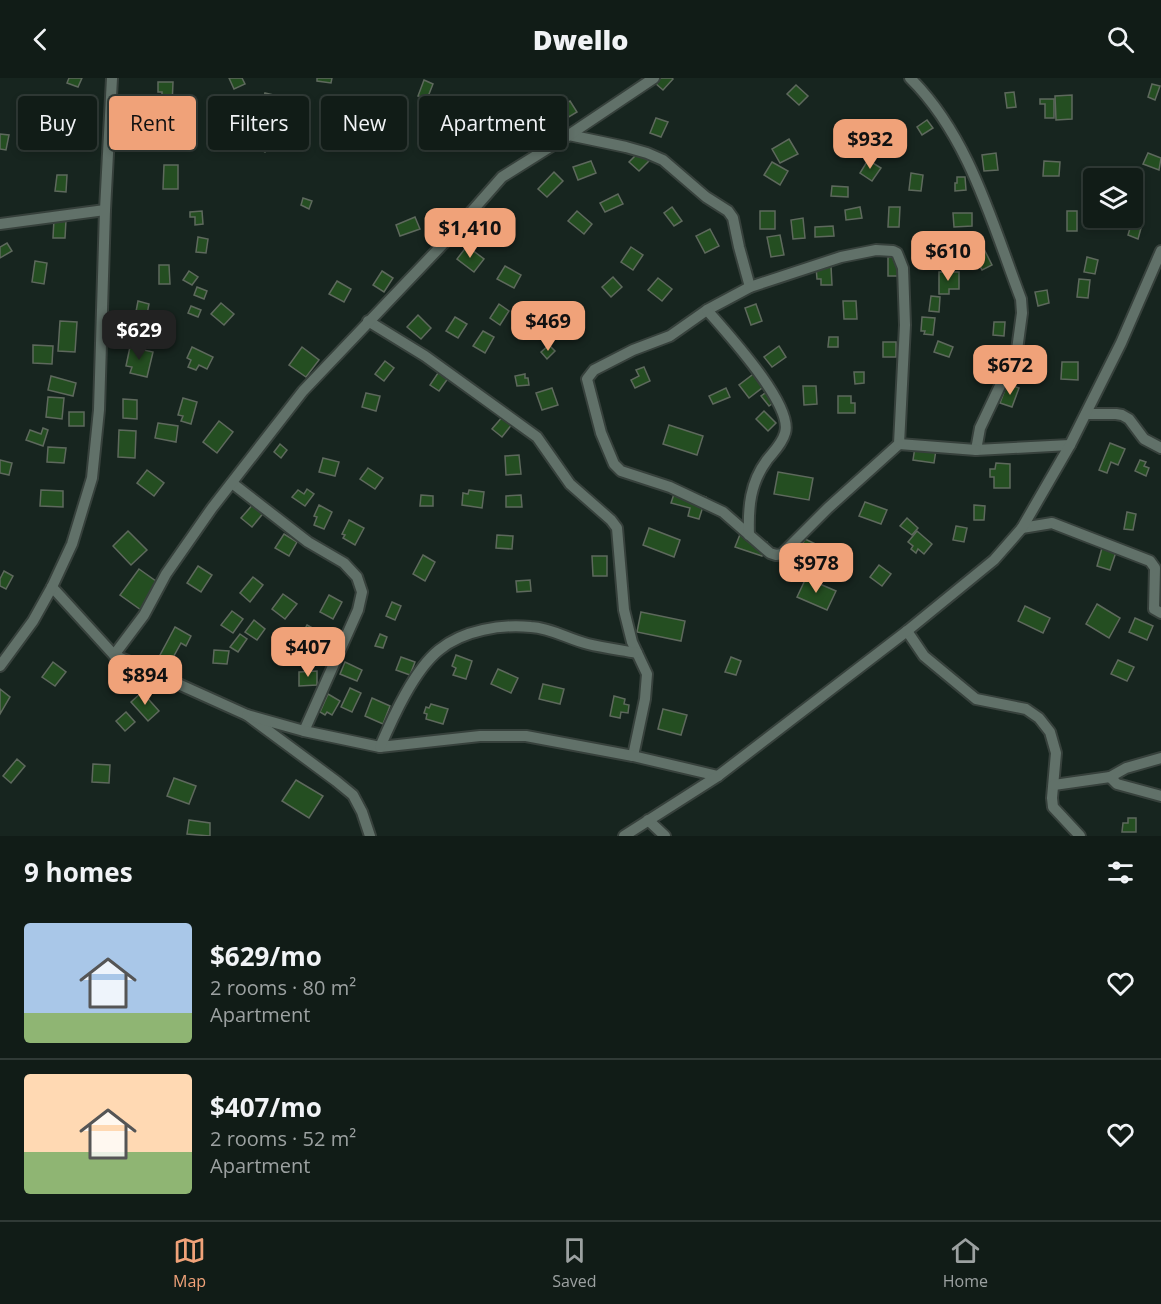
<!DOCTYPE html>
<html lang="en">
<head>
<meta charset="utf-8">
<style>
  body { margin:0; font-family:"Open Sans",sans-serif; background:#1e2924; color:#f1f3f6; height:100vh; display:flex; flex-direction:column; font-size:22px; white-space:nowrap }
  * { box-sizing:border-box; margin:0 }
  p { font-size:20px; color:#9ca1a1 }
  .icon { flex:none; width:33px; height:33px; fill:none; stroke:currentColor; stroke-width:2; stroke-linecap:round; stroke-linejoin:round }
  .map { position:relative; height:758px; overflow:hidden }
  .panel { display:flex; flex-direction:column; background:#111c17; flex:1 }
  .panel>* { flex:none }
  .banner { position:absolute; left:18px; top:18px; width:600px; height:54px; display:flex; gap:12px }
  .fabs { position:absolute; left:1083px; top:90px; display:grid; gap:12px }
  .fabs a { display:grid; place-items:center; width:60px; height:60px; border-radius:6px; background:#111c17; box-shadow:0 3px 9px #0003,0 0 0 2px #303a36; font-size:30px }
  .price { position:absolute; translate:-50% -51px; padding:0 14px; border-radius:12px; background:#f0a279; color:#111; font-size:20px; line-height:39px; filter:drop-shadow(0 2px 3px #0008) }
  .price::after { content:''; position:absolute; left:50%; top:36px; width:18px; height:14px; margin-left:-9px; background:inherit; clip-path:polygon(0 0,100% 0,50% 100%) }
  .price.selected { background:#222; color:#fff }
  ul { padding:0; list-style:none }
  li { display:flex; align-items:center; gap:18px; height:150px; padding:0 24px }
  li+li { border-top:2px solid #303a36 }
  li span { display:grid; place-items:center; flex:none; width:168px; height:120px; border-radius:6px; color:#555 }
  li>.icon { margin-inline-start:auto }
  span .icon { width:72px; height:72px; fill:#fffc; stroke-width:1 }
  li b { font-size:26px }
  h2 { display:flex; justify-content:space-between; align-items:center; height:72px; padding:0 24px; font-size:26px }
  .tag { padding:0 21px; border-radius:6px; background:#111c17; box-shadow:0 3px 9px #0003,0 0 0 2px #303a36; font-size:21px; line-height:54px }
  .tag.selected { background:#f0a279; color:#111 }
  header { display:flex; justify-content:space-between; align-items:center; height:78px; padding:0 24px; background:#111c17; font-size:27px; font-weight:800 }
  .tab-bar { display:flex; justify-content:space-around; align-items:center; height:84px; border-top:2px solid #303a36; background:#111c17; font-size:16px; color:#9ca1a1 }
  .tab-bar a { display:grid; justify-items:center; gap:3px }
  .tab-bar .selected { color:#f0a279 }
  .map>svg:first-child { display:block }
</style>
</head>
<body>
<header><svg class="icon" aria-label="back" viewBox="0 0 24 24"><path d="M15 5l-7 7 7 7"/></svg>Dwello<svg class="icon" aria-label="search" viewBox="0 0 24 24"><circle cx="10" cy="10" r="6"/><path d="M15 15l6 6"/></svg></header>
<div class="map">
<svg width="1161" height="758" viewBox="0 0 1161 758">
  <rect width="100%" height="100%" fill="#17251f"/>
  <g fill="#244e21" stroke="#5e695d" stroke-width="1.5">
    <path d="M69 0H82L78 9 67 5Z"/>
    <path d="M229 0H242L245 6 234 11Z"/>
    <path d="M317 0H332L331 5 317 3Z"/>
    <path d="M659 0H672L673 1 663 12 655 5Z"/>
    <path d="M424 2 433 6 427 21 418 18Z"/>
    <path d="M158 4H173L172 28 162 27V14H158Z"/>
    <path d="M1152 6 1160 8 1155 22 1148 19Z"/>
    <path d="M796 7 808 18 799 27 787 16Z"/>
    <path d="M1014 14 1016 29 1007 30 1005 15Z"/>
    <path d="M265 15 274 17 270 30 261 28Z"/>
    <path d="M1072 17V41L1056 42 1055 18Z"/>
    <path d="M85 20H94L95 31 85 32Z"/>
    <path d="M1040 21H1054V40H1045V26H1040Z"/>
    <path d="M570 23 577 34 562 43 555 32Z"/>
    <path d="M70 33H79V49L69 48Z"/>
    <path d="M394 38 407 39 406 54 392 52Z"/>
    <path d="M534 39 540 48 530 55 524 45Z"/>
    <path d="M656 40 668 44 661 59 650 55Z"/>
    <path d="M927 42 933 50 922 57 917 49Z"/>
    <path d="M494 46 501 54 487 66 480 58Z"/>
    <path d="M344 51 354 54 348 69 339 65Z"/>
    <path d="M0 56 9 57 6 72 0 71Z"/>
    <rect x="164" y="56" width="23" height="11"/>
    <path d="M265 59 272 63 265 74 258 70Z"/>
    <path d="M789 61 798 76 780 85 772 71Z"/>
    <path d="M875 62 884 74 875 80 866 69Z"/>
    <path d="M640 73 649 83 639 93 629 84Z"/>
    <path d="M996 75 998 92 984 93 982 77Z"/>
    <path d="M1148 75 1161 80 1159 92 1143 86Z"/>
    <path d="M868 82 881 90 872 103 860 95Z"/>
    <path d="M591 83 596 95 578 102 573 89Z"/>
    <path d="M1044 83 1060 84 1059 98H1043Z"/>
    <path d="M772 84 788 93 780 107 764 97Z"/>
    <path d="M164 87H178V111H163Z"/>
    <path d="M554 94 563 103 547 119 538 111Z"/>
    <path d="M911 95 923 97 921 113 909 112Z"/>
    <path d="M57 97H67L66 114 55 113Z"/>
    <path d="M957 99H965L966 112 955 113V105H957Z"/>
    <path d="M832 108 848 109V119L831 118Z"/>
    <path d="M618 116 623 126 605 134 600 125Z"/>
    <path d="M303 120 312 123 309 131 301 127Z"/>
    <path d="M672 129 682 143 674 148 664 135Z"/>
    <path d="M860 129 862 140 846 142 845 132Z"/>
    <path d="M889 129H900L899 149H888Z"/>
    <path d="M202 133 203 146 195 147V139H190V134Z"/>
    <path d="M577 133 592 146 584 156 568 143Z"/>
    <rect x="760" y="133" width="15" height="18"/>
    <rect x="1067" y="133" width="10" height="20"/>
    <path d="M953 135H972V148L954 149Z"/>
    <path d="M415 139 420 151 400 158 396 147Z"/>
    <path d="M803 140 805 160 793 161 791 142Z"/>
    <path d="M1133 140 1143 143 1138 161 1128 157Z"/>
    <path d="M54 141 66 142 65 160H53Z"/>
    <path d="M833 148 834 158 815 159V149Z"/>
    <path d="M710 151 719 168 705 175 696 158Z"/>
    <path d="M780 157 784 177 771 179 767 159Z"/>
    <path d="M198 159 208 161 206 175 196 174Z"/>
    <path d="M7 165 12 173 0 180V169Z"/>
    <path d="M467 168 484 181 474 194 457 181Z"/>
    <path d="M631 169 643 177 633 192 621 184Z"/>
    <path d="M949 170 965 171 964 179H957V183H948Z"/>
    <path d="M984 171 992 187 982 192 974 177Z"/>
    <rect x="888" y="179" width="14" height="19"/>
    <path d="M1087 179 1098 182 1095 196 1084 194Z"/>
    <path d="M35 183 47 185 44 206 32 204Z"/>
    <path d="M159 187H169L170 206H159Z"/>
    <path d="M505 188 521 197 514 210 497 201Z"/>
    <path d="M831 188 832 207H821V201H817L816 189Z"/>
    <path d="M189 193 198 199 192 207 183 202Z"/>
    <path d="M382 193 393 200 384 214 373 207Z"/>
    <path d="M939 194H959V211H949V216H939Z"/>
    <path d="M613 199 622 209 611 219 602 209Z"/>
    <path d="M658 200 672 211 662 223 648 212Z"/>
    <path d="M1079 201 1090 202 1088 220 1077 219Z"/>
    <path d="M337 203 351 211 344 224 329 216Z"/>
    <path d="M197 209 207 213 204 221 194 217Z"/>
    <path d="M1047 212 1049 225 1038 228 1035 214Z"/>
    <path d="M931 218 940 219 939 234 929 233Z"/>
    <path d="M138 223 149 226 146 241 135 239Z"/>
    <path d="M843 223H856L857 241H844Z"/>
    <path d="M221 225 234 236 224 247 211 236Z"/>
    <path d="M499 226 509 233 500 247 490 240Z"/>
    <path d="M756 226 762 243 751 247 745 230Z"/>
    <path d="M191 228 201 232 198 239 188 235Z"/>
    <path d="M418 237 431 250 421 261 407 249Z"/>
    <path d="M455 239 467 246 458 260 446 253Z"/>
    <path d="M922 239 935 240 933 257 924 256 925 253H921Z"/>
    <path d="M60 243 77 244 75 274 58 273Z"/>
    <path d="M994 244H1005L1004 258 993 257Z"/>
    <path d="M136 248 149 252 144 269 131 266Z"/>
    <path d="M483 253 494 259 485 275 473 268Z"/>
    <path d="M829 259H838V269H828Z"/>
    <path d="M938 263 953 269 949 279 934 274Z"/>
    <rect x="883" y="264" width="13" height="15"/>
    <path d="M33 267 53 268 52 286 33 285Z"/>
    <path d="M549 267 555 273 547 281 541 274Z"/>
    <path d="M779 268 786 279 772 289 764 279Z"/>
    <path d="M130 269 153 274 147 299 130 295 132 289 126 288Z"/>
    <path d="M192 269 213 279 207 291 199 287 196 292 188 289 191 282 187 280Z"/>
    <path d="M302 269 319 282 306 299 289 287Z"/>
    <path d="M385 283 394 290 384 303 375 296Z"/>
    <path d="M1062 284H1078V302L1061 301Z"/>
    <path d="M644 289 650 303 635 310 631 302 639 298 636 292Z"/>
    <path d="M440 292 449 299 439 313 430 307Z"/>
    <path d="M756 294 766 307 749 320 739 307Z"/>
    <path d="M854 294H864V305L855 306Z"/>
    <path d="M525 296V300H528L529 307 517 308 515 298Z"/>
    <path d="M51 298 76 305 73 318 48 312Z"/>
    <path d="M1007 306 1019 310 1012 329 1000 325Z"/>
    <path d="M803 308H816L817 326 804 327Z"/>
    <path d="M552 310 558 327 542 332 536 315Z"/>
    <path d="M726 310 730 319 713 326 709 318Z"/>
    <path d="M772 310 780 320 769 328 761 318Z"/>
    <path d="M366 315 380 318 376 333 362 329Z"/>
    <path d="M838 318H851V325H855V335H838Z"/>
    <path d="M48 319 64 320 62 341 46 339Z"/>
    <path d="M183 320 197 324 191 346 181 343 183 338 178 337Z"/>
    <path d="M123 321 137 322V341L123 340Z"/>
    <path d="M764 333 776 345 768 353 756 341Z"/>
    <rect x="69" y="334" width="15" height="14"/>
    <path d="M503 338 513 345 502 359 492 351Z"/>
    <path d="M219 343 233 354 217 375 203 364Z"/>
    <path d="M158 345 178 348 176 364 155 360Z"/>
    <path d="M669 347 703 358 697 377 663 366Z"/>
    <path d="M43 350 48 352 43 368 26 362 30 352 41 356Z"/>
    <path d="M119 352 136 353 135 380 118 379Z"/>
    <path d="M1110 365 1125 371 1118 387 1111 384 1107 395 1099 392Z"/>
    <path d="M280 366 287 372 281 380 274 374Z"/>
    <path d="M48 369 66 370 64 385 47 384Z"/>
    <path d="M915 369 936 372 934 385 913 382Z"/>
    <path d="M519 377 521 396 506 397 505 378Z"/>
    <path d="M323 380 339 384 335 398 319 394Z"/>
    <path d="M0 382 12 385 9 397 0 395Z"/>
    <path d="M1140 382 1146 384 1144 388 1149 390 1146 398 1135 393Z"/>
    <path d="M996 385 1010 386V410H994V399H990V391H995Z"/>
    <path d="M368 390 383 400 375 411 360 401Z"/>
    <path d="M147 392 164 405 154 418 137 405Z"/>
    <path d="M778 394 813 400 809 422 774 416Z"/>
    <path d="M676 410 706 419 699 441 688 438 690 430 671 425Z"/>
    <path d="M307 411 314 416 305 428 292 419 298 412 304 416Z"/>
    <path d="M41 412 63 413V429L40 428Z"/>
    <path d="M469 412 484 414 482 430 462 427 463 415 468 416Z"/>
    <path d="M421 417 433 418V428H420Z"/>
    <path d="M521 417 522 429H506V418Z"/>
    <path d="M255 424 265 433 252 449 241 440Z"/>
    <path d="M865 424 887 432 881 446 859 438Z"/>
    <path d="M319 427 332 434 324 451 314 447 317 439 314 438Z"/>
    <path d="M974 427 985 428 984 442H974Z"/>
    <path d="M1127 434 1136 436 1133 452 1124 451Z"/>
    <path d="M907 440 918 450 912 457 900 448Z"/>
    <path d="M349 442 364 450 355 467 343 460 345 457 342 456Z"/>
    <path d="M956 448 967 450 964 464 953 462Z"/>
    <path d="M649 450 680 462 674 479 643 467Z"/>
    <path d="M128 453 147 472 131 487 113 468Z"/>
    <path d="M917 453 932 466 924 476 918 471 916 475 911 471 913 468 908 464Z"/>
    <path d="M741 454 767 464 762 478 735 469Z"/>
    <path d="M284 456 297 464 289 478 275 470Z"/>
    <path d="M497 457 513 458 512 471 496 470Z"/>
    <path d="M805 461 824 470 817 483 798 475Z"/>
    <path d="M1102 470 1116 474 1110 492 1097 488Z"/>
    <path d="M423 477 435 484 425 503 413 496Z"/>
    <path d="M592 478H607V498H593Z"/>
    <path d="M879 487 891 496 882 508 870 499Z"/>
    <path d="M198 488 212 497 201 514 187 505Z"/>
    <path d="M139 491 160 506 141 532 120 517Z"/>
    <path d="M4 493 13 498 6 511 0 508V501Z"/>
    <path d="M253 499 263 507 250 524 240 515Z"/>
    <path d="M806 500 836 513 827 532 797 519Z"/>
    <path d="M530 502 531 513 517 514 516 503Z"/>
    <path d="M283 516 297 526 285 541 272 531Z"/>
    <path d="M329 517 342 524 333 541 320 534Z"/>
    <path d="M392 524 401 528 395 542 386 538Z"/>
    <path d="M1097 526 1120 540 1109 560 1086 546Z"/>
    <path d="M1025 528 1050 540 1043 555 1018 543Z"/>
    <path d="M232 533 243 541 233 555 221 547Z"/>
    <path d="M641 534 685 543 681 563 637 554Z"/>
    <path d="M1135 540 1153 548 1147 562 1129 554Z"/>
    <path d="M254 542 265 551 257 562 245 554Z"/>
    <path d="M307 547 325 557 319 570 300 560Z"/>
    <path d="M175 549 191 558 186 568 181 565 170 585 159 579Z"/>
    <path d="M240 556 247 561 238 574 230 569Z"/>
    <path d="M380 556 387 559 383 570 375 568Z"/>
    <path d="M214 572 229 573 227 586 213 585Z"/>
    <path d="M456 577 472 583 466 601 453 597 456 590 452 588Z"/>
    <path d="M401 579 415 584 410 597 396 592Z"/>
    <path d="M731 579 741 583 736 597 725 594Z"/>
    <path d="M1118 582 1134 589 1127 603 1111 596Z"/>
    <path d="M53 584 66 594 55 608 42 599Z"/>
    <path d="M345 584 362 592 357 603 340 596Z"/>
    <path d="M498 591 518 600 511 615 491 606Z"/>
    <path d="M317 593V607L299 608V594Z"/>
    <path d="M543 606 564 611 560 626 539 621Z"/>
    <path d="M350 610 361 615 352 634 341 629Z"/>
    <path d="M0 611 10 619 0 636Z"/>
    <path d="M142 614 159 633 148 643 131 624Z"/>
    <path d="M328 616 340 623 332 637 327 634 325 637 320 634Z"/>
    <path d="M614 618 625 621 624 626 629 627 628 635 621 634 620 640 610 638Z"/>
    <path d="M372 620 390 628 383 646 365 638Z"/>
    <path d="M431 626 448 631 443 646 426 641 427 636 424 635 426 629 429 630Z"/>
    <path d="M663 631 687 637 681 657 658 651Z"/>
    <path d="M126 634 135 644 125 653 116 643Z"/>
    <path d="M17 681 25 688 11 705 3 698Z"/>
    <path d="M93 686 110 687 109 705 92 704Z"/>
    <path d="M174 700 196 708 189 726 167 718Z"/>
    <path d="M296 702 323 718 309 740 282 723Z"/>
    <path d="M1128 740H1136V754H1122L1123 745H1128Z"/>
    <path d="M189 742 210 745V758L187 756Z"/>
  </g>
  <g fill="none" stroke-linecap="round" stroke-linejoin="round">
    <g stroke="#37413c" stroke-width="14">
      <g id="minor">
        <path d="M910 0C969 58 992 145 1021 221L1022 235 1017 272 980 350 976 372 1070 367"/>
        <path d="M569 57 626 69 647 75 663 82 706 119 728 133 733 140 739 169 750 209"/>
        <path d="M0 146 105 132"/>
        <path d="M876 172 893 173 897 175 903 190 905 247 899 366 828 430 782 476 776 477 770 475 723 434 670 409 621 393 614 386 601 355 587 301 594 292 633 272 670 258 707 232 750 209 841 179Z"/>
        <path d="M707 232C725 253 794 327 785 355 782 366 774 373 767 382 750 405 748 429 749 457"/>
        <path d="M368 243 425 278 537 359 570 406 611 442 617 450 624 532 632 564 647 596 645 621 633 678"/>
        <path d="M1086 336H1116L1122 337 1129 341 1144 361 1161 370"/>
        <path d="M899 366 976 372"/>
        <path d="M232 405 308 464 344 485 357 499 362 514 358 532 304 653"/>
        <path d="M1022 450 1052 445 1150 483 1155 490 1154 531 1161 535"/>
        <path d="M52 509 114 577 247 637 336 703 353 717 362 734 370 758"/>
        <path d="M907 553 924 578 976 621 1026 631 1039 640 1050 654 1056 675 1052 720 1053 729 1080 758"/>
        <path d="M114 577 144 537 166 496 212 430 303 313 443 166 502 99 569 57 654 0"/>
        <path d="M0 588 33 543 52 509 72 466 92 400 99 332 105 132 112 0"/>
        <path d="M247 637 304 653 380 669 480 658H526L633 678 718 698"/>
        <path d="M380 669C393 639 414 592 439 572 463 552 502 546 531 549 551 550 568 561 588 566 604 570 621 572 637 575"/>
        <path d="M1110 699 1117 706 1161 718"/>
        <path d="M1054 707 1110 699 1126 690 1161 680"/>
        <path d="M648 742 665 758"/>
        <path d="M624 758 718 698 907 553 994 482 1022 450 1070 367 1121 265 1161 173"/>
      </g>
    </g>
    <use href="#minor" stroke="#617169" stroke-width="10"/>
  </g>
</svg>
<div class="fabs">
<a><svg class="icon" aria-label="layers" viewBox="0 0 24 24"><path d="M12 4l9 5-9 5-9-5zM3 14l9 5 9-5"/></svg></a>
</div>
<b class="price" style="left:870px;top:92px">$932</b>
<b class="price" style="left:470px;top:181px">$1,410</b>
<b class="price" style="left:948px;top:204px">$610</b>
<b class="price" style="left:548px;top:274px">$469</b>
<b class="price selected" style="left:139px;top:283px">$629</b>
<b class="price" style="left:1010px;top:318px">$672</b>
<b class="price" style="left:816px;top:516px">$978</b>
<b class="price" style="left:308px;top:600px">$407</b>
<b class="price" style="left:145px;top:628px">$894</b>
<div class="banner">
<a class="tag">Buy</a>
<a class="tag selected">Rent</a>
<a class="tag">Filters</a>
<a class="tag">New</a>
<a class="tag">Apartment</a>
</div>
</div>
<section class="panel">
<h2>9 homes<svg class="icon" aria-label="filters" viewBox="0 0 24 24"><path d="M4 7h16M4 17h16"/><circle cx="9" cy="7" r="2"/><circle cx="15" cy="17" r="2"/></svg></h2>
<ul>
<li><span style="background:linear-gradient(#a9c7e8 75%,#8fb573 0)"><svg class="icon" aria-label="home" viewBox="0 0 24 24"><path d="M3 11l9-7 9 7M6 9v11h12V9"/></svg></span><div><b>$629/mo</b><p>2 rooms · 80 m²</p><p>Apartment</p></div><svg class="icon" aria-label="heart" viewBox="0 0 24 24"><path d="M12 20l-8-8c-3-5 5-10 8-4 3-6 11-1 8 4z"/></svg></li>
<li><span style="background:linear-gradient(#ffd9b3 65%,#8fb573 0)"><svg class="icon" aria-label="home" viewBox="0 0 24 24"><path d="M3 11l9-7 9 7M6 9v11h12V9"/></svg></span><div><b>$407/mo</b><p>2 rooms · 52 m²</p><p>Apartment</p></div><svg class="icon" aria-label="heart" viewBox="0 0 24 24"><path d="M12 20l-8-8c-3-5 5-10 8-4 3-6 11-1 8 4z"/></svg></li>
</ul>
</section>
<nav class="tab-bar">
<a class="selected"><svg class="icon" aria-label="map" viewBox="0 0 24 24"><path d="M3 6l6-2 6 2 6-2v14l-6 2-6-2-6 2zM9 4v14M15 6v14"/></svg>Map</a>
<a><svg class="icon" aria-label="saved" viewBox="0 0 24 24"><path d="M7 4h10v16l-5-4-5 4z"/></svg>Saved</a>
<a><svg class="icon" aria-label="home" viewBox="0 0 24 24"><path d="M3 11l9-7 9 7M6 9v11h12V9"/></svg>Home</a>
</nav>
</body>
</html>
